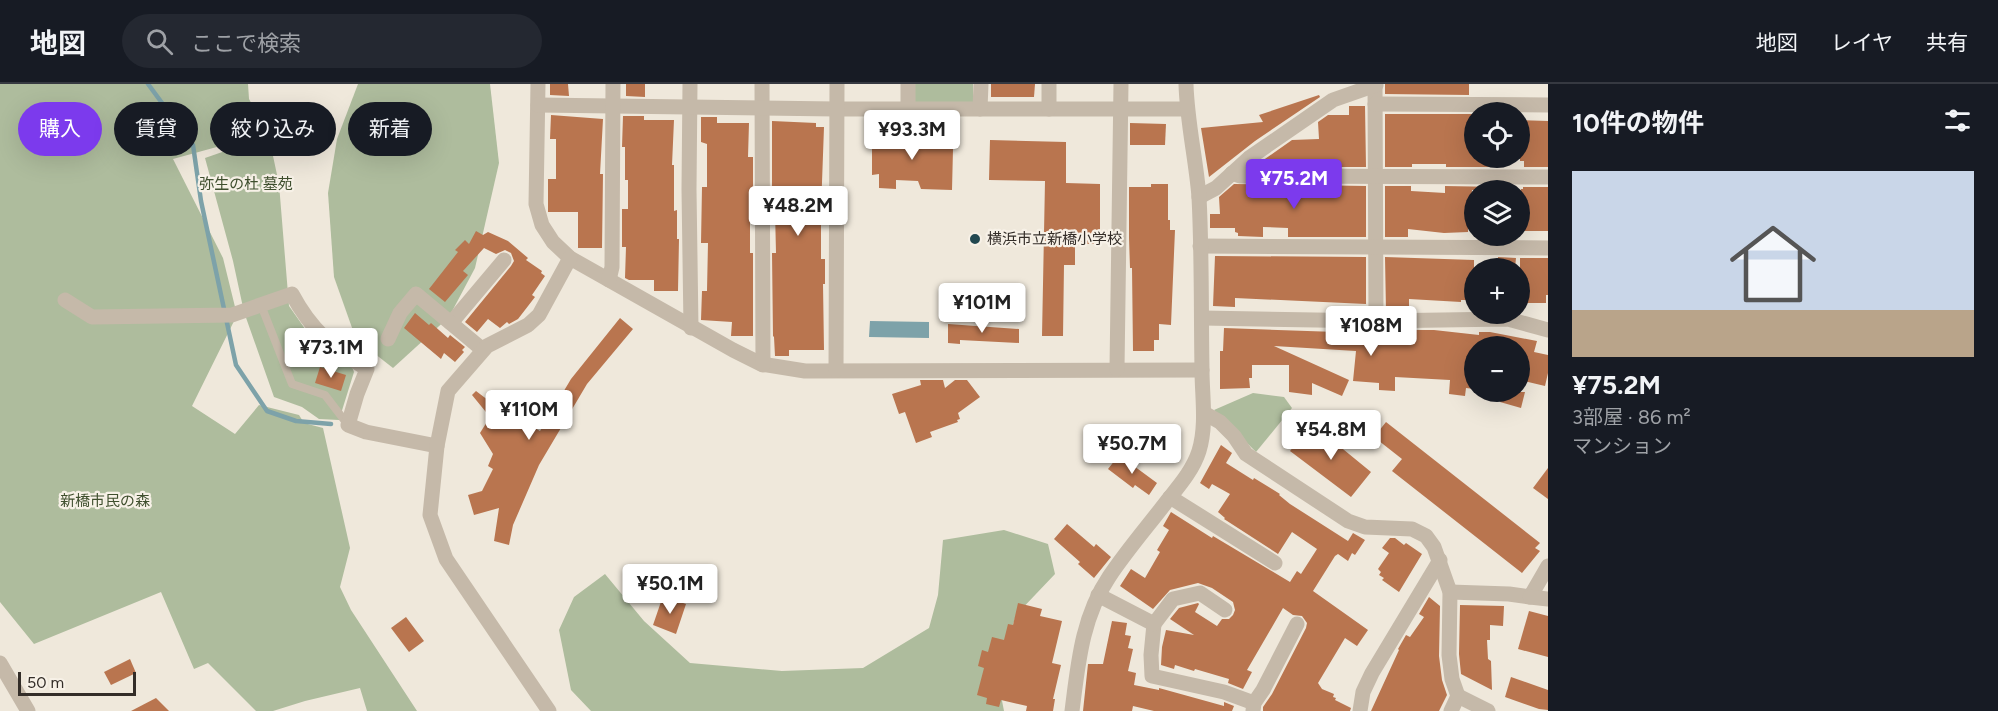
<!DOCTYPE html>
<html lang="ja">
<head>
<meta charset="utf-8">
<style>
  body { margin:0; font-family:Figtree,"Noto Sans JP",sans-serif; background:#242831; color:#f1f3f6; height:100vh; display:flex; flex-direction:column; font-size:22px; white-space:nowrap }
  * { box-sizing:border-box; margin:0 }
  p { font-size:20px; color:#9ea1a6 }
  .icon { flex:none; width:33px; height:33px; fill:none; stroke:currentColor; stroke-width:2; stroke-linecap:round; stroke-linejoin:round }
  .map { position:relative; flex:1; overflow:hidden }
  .drawer { display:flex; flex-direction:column; background:#171b24; width:450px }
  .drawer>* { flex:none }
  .top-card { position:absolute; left:18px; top:18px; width:570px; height:54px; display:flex; gap:12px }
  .controls { position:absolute; left:1464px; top:18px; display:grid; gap:12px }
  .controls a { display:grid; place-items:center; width:66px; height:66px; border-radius:50%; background:#171b24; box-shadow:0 6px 24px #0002; font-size:30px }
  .scale { position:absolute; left:18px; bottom:15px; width:118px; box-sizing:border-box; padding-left:6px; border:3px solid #332d28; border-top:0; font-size:16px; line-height:21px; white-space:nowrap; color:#332d28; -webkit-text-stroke:4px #f7f1e7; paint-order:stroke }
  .price { position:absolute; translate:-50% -51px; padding:0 14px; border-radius:6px; background:#fff; color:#222; font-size:20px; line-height:39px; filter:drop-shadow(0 2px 3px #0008) }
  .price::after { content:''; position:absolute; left:50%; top:36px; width:18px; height:14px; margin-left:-9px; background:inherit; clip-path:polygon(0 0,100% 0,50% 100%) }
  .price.selected { background:#7c3aed; color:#fff }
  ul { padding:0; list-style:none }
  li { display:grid; align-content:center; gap:12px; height:318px; padding:0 24px }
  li+li { border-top:2px solid #363941 }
  li span { display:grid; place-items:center; height:186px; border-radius:0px; color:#555 }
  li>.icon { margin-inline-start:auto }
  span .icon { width:108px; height:108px; fill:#fffc; stroke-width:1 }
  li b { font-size:26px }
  h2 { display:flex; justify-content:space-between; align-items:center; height:72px; padding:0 24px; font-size:26px }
  .pill { padding:0 21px; border-radius:27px; background:#171b24; box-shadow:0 6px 24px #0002; font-size:21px; line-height:54px }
  .pill.selected { background:#7c3aed; color:#fff }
  header { display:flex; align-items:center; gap:36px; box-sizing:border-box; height:84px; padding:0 30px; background:#171b24; border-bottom:2px solid #363941 }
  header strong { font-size:28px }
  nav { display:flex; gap:33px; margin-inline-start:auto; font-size:21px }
  .search { width:420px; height:54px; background:#242831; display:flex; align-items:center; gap:15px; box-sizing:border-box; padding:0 21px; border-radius:33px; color:#9ea1a6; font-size:22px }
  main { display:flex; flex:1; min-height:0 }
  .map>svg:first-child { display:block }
</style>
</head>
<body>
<header>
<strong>地図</strong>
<div class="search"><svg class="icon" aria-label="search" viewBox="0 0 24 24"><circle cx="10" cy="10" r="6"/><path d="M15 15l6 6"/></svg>ここで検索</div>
<nav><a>地図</a><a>レイヤ</a><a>共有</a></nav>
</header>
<main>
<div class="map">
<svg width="1548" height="627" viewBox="0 0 1548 627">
  <rect width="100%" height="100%" fill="#efe8db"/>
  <g fill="#aebc9d">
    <path d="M0 0H248L249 15 268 49 173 75 223 174 237 231 192 322 235 350 259 321 299 331 304 339 323 344 350 464 340 503 351 526 417 627H367L360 604 305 617 273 627H256L208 579 194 585 161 508 34 560 0 518Z"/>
    <path d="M358 0H490L499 79 475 184 449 233 393 284 356 255 334 193 328 109 337 55Z"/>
    <rect x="914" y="0" width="59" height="18"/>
    <path d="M251 58 273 72 279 100 289 222 315 259 352 283 354 288 339 336 319 335 302 323 274 313 244 228 233 177 205 74Z"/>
    <path d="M1253 309 1284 313 1292 324 1256 368 1214 326Z"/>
    <path d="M1004 446 1048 460 1055 490 1016 531 997 591 1004 627H591L571 606 559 546 574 513 605 490 644 537 690 579 782 587 863 584 929 544 938 511 943 456Z"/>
  </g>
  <path fill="#7da2a9" d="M870 237 929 238V254L869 253Z"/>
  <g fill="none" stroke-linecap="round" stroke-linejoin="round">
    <path stroke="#7da2a9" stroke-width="4.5" d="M148 0 193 61 201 117 236 281 267 327 296 337 331 340"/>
  </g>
  <g fill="#b9754f">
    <path d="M550 0H568L569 12 550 11Z"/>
    <path d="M626 0H645V13L626 12Z"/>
    <path d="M991 0H1035L1034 13H991Z"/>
    <path d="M1385 0H1469V11L1385 10Z"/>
    <path d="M1319 11 1320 13 1255 57 1209 93 1201 44 1263 38 1259 31Z"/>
    <path d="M1349 22H1365L1366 83H1321V76L1285 77 1284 82H1262V77L1292 56 1319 55 1318 38 1328 31H1349Z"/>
    <path d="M1385 30H1474V74H1499V83H1446V80H1412V83H1385Z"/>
    <path d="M551 31 603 35 600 90H603L602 164H578V128H548V95H556V55H550Z"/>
    <path d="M623 32H644V36H674L672 81H674V127L677 126V155H679L678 207H654V196H629L625 194 626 163H622V125H628V96H625V63H622Z"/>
    <path d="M701 33H717V39H749L748 73H753V126H750V169H753V252H731L732 238 701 236 702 207H707L708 159H701L702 103H707V60L701 58Z"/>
    <path d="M1520 36 1548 37V83H1524V77H1520Z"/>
    <path d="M772 37 816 39V43H824L821 126V175H825V200H823L824 266H789V272H775L774 253 773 252 772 169H776L775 127H772Z"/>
    <path d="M1130 39 1166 40 1165 61H1130Z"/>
    <path d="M872 50 940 52 942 65H953L952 106 921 105 918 97 896 96V105L879 104V90L872 91Z"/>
    <path d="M990 56 1066 58V99L1100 100V160H1075V181H1064L1063 252H1042L1045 97 989 96Z"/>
    <path d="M1151 100H1168V136H1170V146H1175L1171 241 1159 240V256H1154V267H1133L1132 184H1130L1129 154V103H1151Z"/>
    <path d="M1234 100 1366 102V153H1288V144L1263 143V153L1238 152V149L1235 148V144H1210V130H1220L1219 113Z"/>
    <path d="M1385 102H1411V107L1445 109V102L1499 103V106H1472L1471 122H1468V148L1444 149 1408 145V153H1385Z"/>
    <path d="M1523 103H1548V147H1521V105H1523Z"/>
    <path d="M476 147 483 151 488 148 508 157 528 174 526 176 542 187 541 189 545 192 532 211 535 213 518 235 509 240 507 238 500 244 488 235 477 248 465 238 511 182 514 177 511 169 505 166 496 170 484 164 463 187 468 191 445 218 429 205 458 168 455 166 465 156 469 160Z"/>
    <path d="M1215 172 1366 173V220L1235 214V223L1213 222Z"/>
    <path d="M1385 173 1474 176V216H1461V218L1409 215V227H1386Z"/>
    <path d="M1498 173 1516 174 1515 184H1497Z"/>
    <path d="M1520 174H1548V211H1546V219H1520Z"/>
    <path d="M415 229 429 241 431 239 448 254 450 251 465 263 462 266 464 268 455 278 444 269 441 275 404 244Z"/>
    <path d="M620 234 633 245 587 300 539 381 513 441 509 461 494 457 499 424 474 431 468 411 482 407 493 385 488 382 493 370 480 349 490 333 472 311 476 307 501 326 509 320 520 335 540 347 571 295Z"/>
    <path d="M948 240 1019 245V259L960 256V260L948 259Z"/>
    <path d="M1224 244 1337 248V246H1434L1479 251V248H1490L1537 257 1534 268 1548 271V289L1545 302 1520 296V262H1474V305L1466 304 1465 312 1449 310 1450 296 1395 293V307L1379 306V299L1353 297 1356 267 1274 262 1349 296 1342 312 1312 299V311L1289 308V281H1252V294H1249L1250 304 1220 305V267H1223Z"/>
    <path d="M320 283 346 291 341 307 315 299Z"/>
    <path d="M920 296H943L945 304 955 296H967L980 313 958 329 960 335 957 336 958 338 930 348 932 353 916 359 905 328 899 330 892 310 921 301Z"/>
    <path d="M1503 308H1525L1521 324 1500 318Z"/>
    <path d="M1386 338 1540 459 1535 464 1540 467 1522 489 1392 387 1402 375 1374 353Z"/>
    <path d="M1316 343 1371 388 1351 413 1290 367 1307 346 1311 349Z"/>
    <path d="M1221 361 1232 369 1226 379 1253 396 1254 394 1280 410 1279 411 1290 420 1348 457 1353 449 1365 456 1355 471 1352 469 1348 477 1338 470 1335 472 1313 507 1368 546 1357 562 1345 554 1318 599 1322 605 1334 610 1333 613 1336 614 1335 616 1351 624 1350 627H1263V623L1272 610 1306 544 1307 539 1302 532 1293 531 1283 524 1247 586 1252 588 1243 605 1228 599 1229 595 1195 585 1194 587 1175 581 1174 585 1161 581 1162 563 1166 546 1194 551 1170 535 1179 524 1198 519 1199 520 1195 528 1217 542 1222 535H1229L1233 531 1235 526 1233 518 1212 504 1198 499 1170 506 1153 525 1120 502 1131 485 1145 494 1160 468 1157 466 1169 446 1163 442 1171 428 1212 454 1213 452 1290 498 1297 487 1301 490 1317 465 1292 448 1278 470 1224 435 1225 434 1218 428 1230 410 1212 400 1209 405 1200 399Z"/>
    <path d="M1119 371 1157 399 1149 411 1135 401 1133 404 1108 385Z"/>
    <path d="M1548 384V415L1533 404Z"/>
    <path d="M1067 440 1094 463 1096 460 1111 473 1094 494 1078 480 1080 478 1054 455Z"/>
    <path d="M1390 454H1395L1404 461 1406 459 1422 470 1399 508 1382 496 1384 494 1379 491 1381 488 1378 485 1389 469 1382 464Z"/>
    <path d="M663 512 686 520 676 550 653 541Z"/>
    <path d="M1429 513 1440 522 1439 572 1442 596 1447 611 1439 627H1371L1399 566 1398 565 1406 551 1410 553 1424 533 1419 530Z"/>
    <path d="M1018 519 1042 525 1040 532 1062 537 1052 579 1061 581 1053 615H1055L1053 627H1026L1027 622 1001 616 999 623 986 620 987 614 977 611 984 584 978 582 982 566 988 568 992 553 1004 556 1008 540 1013 541Z"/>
    <path d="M1460 521 1504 522 1503 542 1490 541V556H1487L1488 575 1491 577 1492 606 1461 590 1459 570Z"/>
    <path d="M1529 527 1548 532V573L1518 565Z"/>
    <path d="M406 533 424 557 409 568 391 544Z"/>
    <path d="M1112 537 1127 539 1125 551 1131 552 1128 564 1133 565 1128 587 1136 589 1134 601 1159 606V604L1224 622V618L1234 622 1232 627H1154L1133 622 1132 627H1083L1088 580H1103Z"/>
    <path d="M130 575 136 589 111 601 104 588Z"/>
    <path d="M1511 593 1548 606V626L1539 625 1505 613Z"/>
    <path d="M156 614 169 627H131Z"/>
  </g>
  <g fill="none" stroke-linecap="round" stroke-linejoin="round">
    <path stroke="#c5b9a9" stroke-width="8" d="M261 221 292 300 325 311 348 341"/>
    <g stroke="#c5b9a9" stroke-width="15">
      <path d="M538 0 536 120 542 141 553 158 570 174 733 266 761 280 805 287 1202 286"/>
      <path d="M690 0 689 105 691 244"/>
      <path d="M762 0 763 281"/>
      <path d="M1375 0 1376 237"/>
      <path d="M1375 20 1548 21"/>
      <path d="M538 21 836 25H1187"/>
      <path d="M908 25V0"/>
      <path d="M980 25 981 0"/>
      <path d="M1049 25V0"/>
      <path d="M1232 89 1240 92 1548 93"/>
      <path d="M1199 113 1216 104 1249 74 1333 16 1376 1"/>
      <path d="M1200 162 1548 164"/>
      <path d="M609 196 612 183 613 0"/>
      <path d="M65 216 92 233 232 231 292 210C311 246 333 264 367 285L357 310 348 341 366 348 437 362"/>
      <path d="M1202 234 1376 237 1508 235 1548 246"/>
      <path d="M451 239 504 176"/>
      <path d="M388 255 400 229 416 210 483 266"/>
      <path d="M1117 285 1121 0"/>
      <path d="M836 286 837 0"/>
      <path d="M1204 329 1220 338 1234 352 1246 370 1348 437 1365 443 1412 445 1426 452 1434 463 1450 508 1449 571 1452 595 1458 612 1451 627"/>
      <path d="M1170 413 1275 479"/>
      <path d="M1450 508 1509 510 1530 513 1548 482"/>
      <path d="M1098 511 1154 540 1151 571 1152 592 1224 608 1254 619"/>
      <path d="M1530 513 1548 515"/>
      <path d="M1154 540 1173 515 1200 509 1225 526"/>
      <path d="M1458 612 1488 627"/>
      <path d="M549 627 446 475 430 431 437 362 448 307 487 262 528 241 539 231 570 174"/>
      <path d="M1253 627 1254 619 1263 606 1297 540"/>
      <path d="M1360 627 1363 608 1372 589 1440 476"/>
    </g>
    <g stroke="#c5b9a9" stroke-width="15">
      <path d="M0 579 28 627"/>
      <path d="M1072 627C1078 580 1082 533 1109 493 1127 466 1148 442 1167 417 1179 402 1193 386 1199 367 1207 341 1202 312 1202 286 1201 228 1202 170 1199 113 1196 75 1187 38 1186 0"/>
    </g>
  </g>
  <circle fill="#224850" stroke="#f7f1e7" stroke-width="2" cx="975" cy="155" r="6"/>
  <g text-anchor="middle" stroke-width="4.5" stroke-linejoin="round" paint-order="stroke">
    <g font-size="15" fill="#3f4f2e" stroke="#f7f1e7">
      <text x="246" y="105">弥生の杜 墓苑</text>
      <text x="105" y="422">新橋市民の森</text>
    </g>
    <g font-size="15" fill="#332d28" stroke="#f7f1e7" text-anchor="start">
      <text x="987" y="160">横浜市立新橋小学校</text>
    </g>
  </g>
</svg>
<div class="controls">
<a><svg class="icon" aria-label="locate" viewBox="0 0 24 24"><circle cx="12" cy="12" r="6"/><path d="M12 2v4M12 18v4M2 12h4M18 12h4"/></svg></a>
<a><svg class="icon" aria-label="layers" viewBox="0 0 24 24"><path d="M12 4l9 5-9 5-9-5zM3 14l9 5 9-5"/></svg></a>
<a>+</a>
<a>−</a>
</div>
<div class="scale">50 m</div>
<b class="price" style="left:912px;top:77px">¥93.3M</b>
<b class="price selected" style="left:1294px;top:126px">¥75.2M</b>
<b class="price" style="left:798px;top:153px">¥48.2M</b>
<b class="price" style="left:982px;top:250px">¥101M</b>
<b class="price" style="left:1371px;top:273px">¥108M</b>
<b class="price" style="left:331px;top:295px">¥73.1M</b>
<b class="price" style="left:529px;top:357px">¥110M</b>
<b class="price" style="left:1331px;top:377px">¥54.8M</b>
<b class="price" style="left:1132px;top:391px">¥50.7M</b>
<b class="price" style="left:670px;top:531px">¥50.1M</b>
<div class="top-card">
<a class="pill selected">購入</a>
<a class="pill">賃貸</a>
<a class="pill">絞り込み</a>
<a class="pill">新着</a>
</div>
</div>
<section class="drawer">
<h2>10件の物件<svg class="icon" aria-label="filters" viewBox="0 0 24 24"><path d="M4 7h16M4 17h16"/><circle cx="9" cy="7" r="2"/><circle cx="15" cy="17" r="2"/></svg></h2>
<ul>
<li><span style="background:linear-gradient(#c9d6e8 75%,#b9a48a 0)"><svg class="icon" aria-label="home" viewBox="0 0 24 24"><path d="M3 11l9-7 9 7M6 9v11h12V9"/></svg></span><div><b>¥75.2M</b><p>3部屋 · 86 m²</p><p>マンション</p></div></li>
</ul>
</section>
</main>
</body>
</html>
